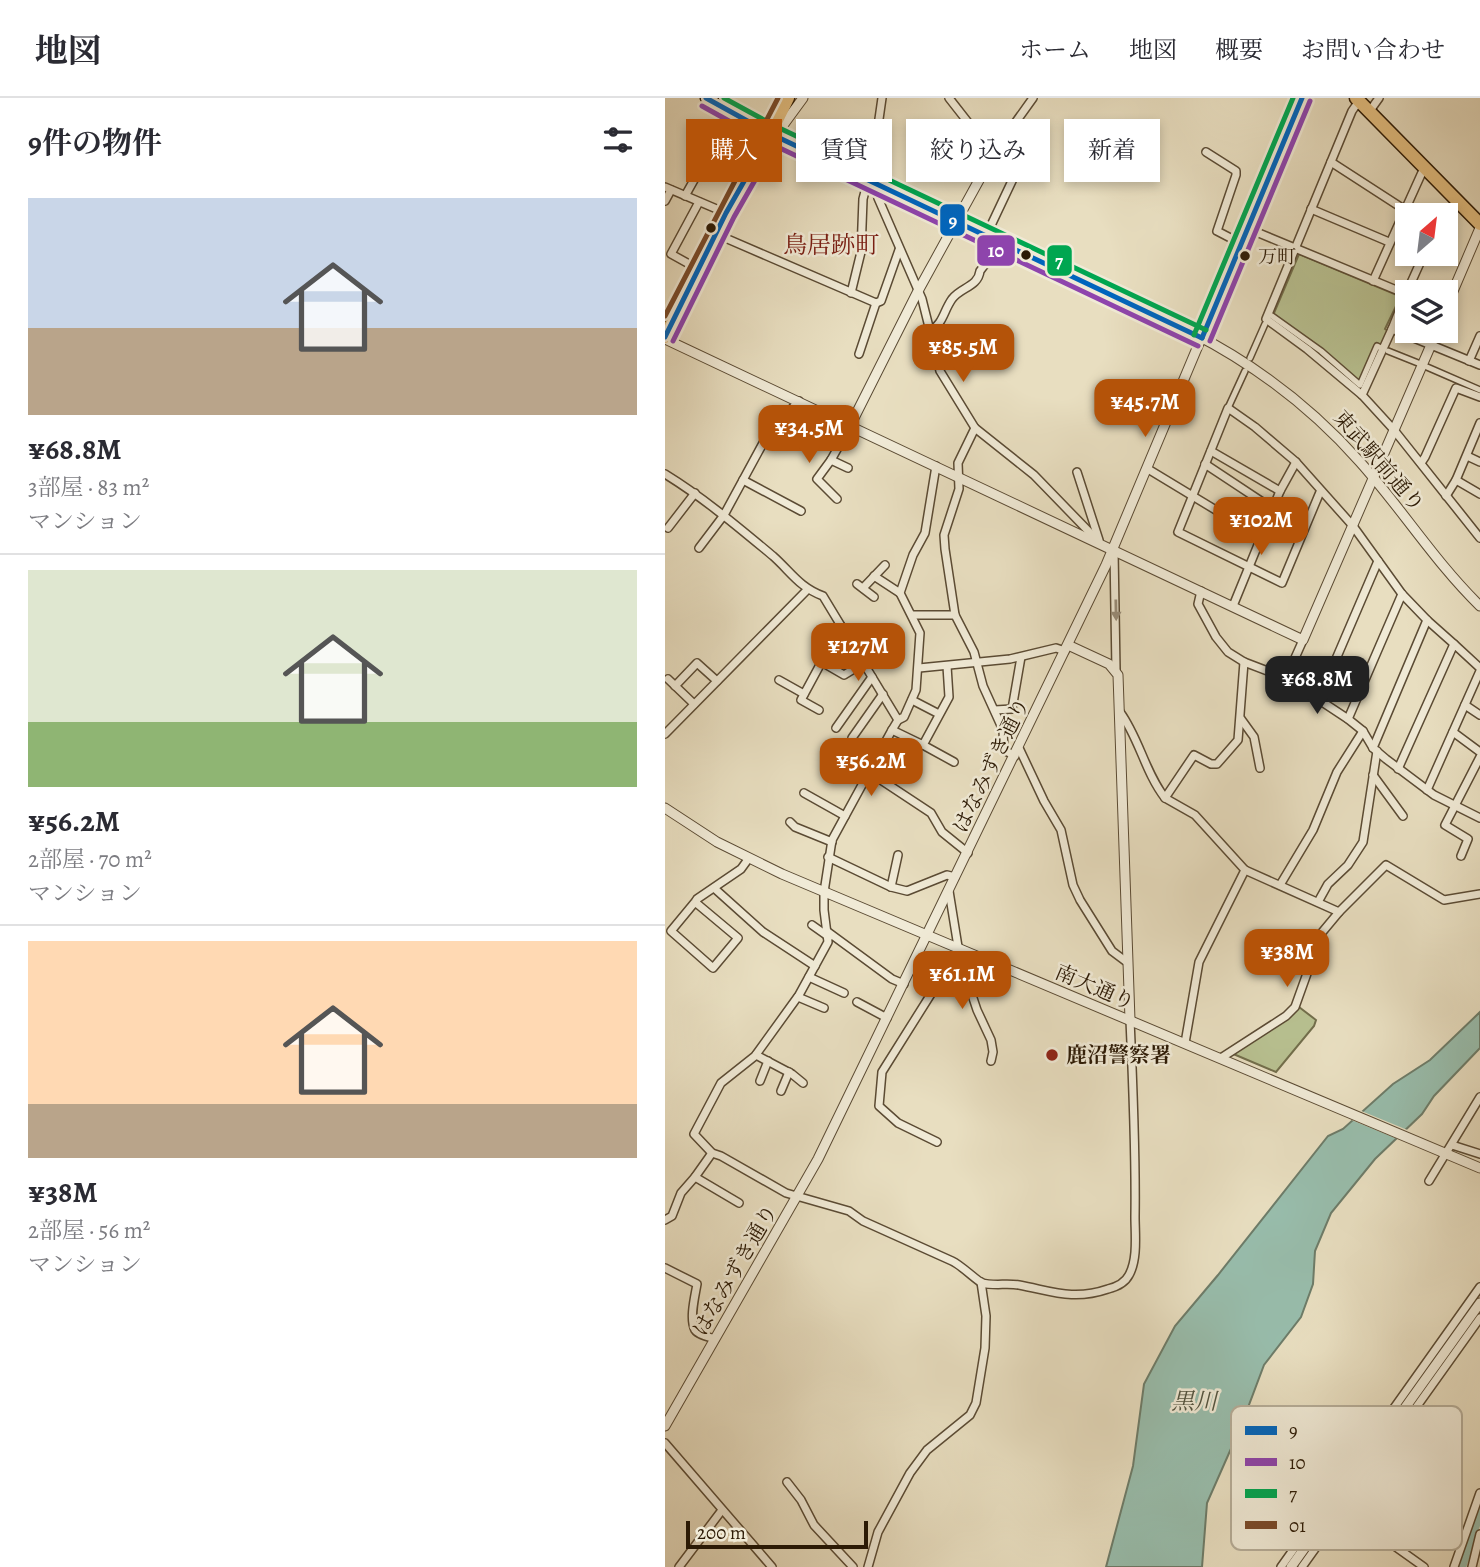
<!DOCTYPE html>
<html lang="ja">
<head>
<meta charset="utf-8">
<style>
  body { margin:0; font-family:Alegreya,"Noto Serif JP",serif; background:#f7f7f7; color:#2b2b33; height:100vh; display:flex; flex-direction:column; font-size:26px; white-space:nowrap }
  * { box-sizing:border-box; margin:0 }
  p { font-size:23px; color:#7c7c81 }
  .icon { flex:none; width:38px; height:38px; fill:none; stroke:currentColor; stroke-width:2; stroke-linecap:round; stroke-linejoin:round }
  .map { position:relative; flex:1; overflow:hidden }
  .drawer { display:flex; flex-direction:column; background:#fff; width:665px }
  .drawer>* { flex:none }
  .hud { position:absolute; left:21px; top:21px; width:665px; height:63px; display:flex; gap:14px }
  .needle { width:46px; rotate:28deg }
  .fabs { position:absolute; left:730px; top:105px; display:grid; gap:14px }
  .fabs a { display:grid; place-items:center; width:63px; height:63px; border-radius:0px; background:#fff; box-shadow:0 4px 10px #0003; font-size:35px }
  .scale { position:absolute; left:21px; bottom:18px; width:182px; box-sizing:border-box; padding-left:7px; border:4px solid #2c1a05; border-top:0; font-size:19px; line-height:24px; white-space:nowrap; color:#2c1a05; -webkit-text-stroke:5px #f0ead6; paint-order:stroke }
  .price { position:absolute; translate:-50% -60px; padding:0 16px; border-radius:14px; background:#b45309; color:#fff; font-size:23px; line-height:46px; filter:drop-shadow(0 2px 4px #0008) }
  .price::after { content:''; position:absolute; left:50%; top:42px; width:21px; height:16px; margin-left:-10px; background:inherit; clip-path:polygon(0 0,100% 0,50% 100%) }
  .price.current { background:#222; color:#fff }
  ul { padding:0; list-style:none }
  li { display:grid; align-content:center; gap:14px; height:371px; padding:0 28px }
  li+li { border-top:2px solid #e1e1e2 }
  li span { display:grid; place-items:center; height:217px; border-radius:0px; color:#555 }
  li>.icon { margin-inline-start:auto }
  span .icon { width:126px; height:126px; fill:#fffc; stroke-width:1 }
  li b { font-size:30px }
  h2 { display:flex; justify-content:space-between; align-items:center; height:84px; padding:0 28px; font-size:30px }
  .pill { padding:0 24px; border-radius:0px; background:#fff; box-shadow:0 4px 10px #0003; font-size:24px; line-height:63px }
  .pill.current { background:#b45309; color:#fff }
  header { display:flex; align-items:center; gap:42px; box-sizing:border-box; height:98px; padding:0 35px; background:#fff; border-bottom:2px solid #e1e1e2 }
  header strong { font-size:33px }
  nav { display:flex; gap:38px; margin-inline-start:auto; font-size:24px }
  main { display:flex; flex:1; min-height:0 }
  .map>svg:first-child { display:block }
</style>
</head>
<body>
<header>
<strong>地図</strong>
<nav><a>ホーム</a><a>地図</a><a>概要</a><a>お問い合わせ</a></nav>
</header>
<main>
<section class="drawer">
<h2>9件の物件<svg class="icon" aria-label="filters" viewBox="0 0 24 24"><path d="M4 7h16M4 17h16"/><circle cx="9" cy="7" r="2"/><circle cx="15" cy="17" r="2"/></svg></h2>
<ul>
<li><span style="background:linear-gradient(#c9d6e8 60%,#b9a48a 0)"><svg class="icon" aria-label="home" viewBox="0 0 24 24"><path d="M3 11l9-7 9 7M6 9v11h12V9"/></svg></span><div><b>¥68.8M</b><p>3部屋 · 83 m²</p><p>マンション</p></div></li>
<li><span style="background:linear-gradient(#dfe7d0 70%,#8fb573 0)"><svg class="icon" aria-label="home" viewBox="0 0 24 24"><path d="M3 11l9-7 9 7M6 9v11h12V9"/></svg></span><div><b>¥56.2M</b><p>2部屋 · 70 m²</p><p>マンション</p></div></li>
<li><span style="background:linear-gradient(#ffd9b3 75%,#b9a48a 0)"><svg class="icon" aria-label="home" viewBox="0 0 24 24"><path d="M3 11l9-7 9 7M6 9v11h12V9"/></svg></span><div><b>¥38M</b><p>2部屋 · 56 m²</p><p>マンション</p></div></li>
</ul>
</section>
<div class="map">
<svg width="815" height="1469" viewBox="0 0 815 1469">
  <rect width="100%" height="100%" fill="#e8dec0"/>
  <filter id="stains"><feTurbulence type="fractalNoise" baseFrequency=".00286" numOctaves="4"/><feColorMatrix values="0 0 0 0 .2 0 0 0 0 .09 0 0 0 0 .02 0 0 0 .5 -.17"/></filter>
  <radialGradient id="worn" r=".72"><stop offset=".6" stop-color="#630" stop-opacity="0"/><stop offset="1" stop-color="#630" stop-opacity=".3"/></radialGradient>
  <g fill="#b8c191" stroke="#726e4b" stroke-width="2">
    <path d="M634 156 732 197 734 202 720 231 723 233 698 291H694L606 222Z"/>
    <path d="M634 909 651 922 649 928 611 974 566 955 628 916Z"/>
  </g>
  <path fill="#98bdac" stroke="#6d7c69" stroke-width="2" d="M815 914V950L769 998 757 1016 710 1061 666 1115 650 1153 648 1186 636 1219 599 1267 576 1328 542 1405 537 1469H441L468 1368 479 1286 510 1228 553 1177 663 1038 678 1031 728 986 765 962Z"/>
  <path fill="#e8dec0" d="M694 1012 745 1033 735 1042 684 1021Z"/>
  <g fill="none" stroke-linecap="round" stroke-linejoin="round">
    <path stroke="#98bdac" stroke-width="10" d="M796 1469 815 1412"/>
    <g stroke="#5b4b34" stroke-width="8">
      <g id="pedestrian">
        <path d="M607 218 656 253 695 287 712 248 716 250"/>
        <path d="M723 253 753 265"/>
        <path d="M585 260 600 226"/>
        <path d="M762 269 815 292"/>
        <path d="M563 310 580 273"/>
      </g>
    </g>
    <g stroke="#5b4b34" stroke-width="10">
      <g id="minor">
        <path d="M217 0 207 70 213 100 257 201 275 273 310 330 293 365 294 391 279 437 280 451 290 517 309 554 318 588 338 632 339 652 350 658"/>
        <path d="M284 0 320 46 330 53 355 66 321 138"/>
        <path d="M694 3 687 13 601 221 642 251 697 297 729 332 815 440"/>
        <path d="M704 14 714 0"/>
        <path d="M330 53 368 0"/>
        <path d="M541 54 571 73V77L552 133 577 146"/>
        <path d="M666 64 734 108 746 117"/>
        <path d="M0 89 61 115"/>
        <path d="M20 98 67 14"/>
        <path d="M0 103 6 92"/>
        <path d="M646 111 724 144"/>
        <path d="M584 131 741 196 727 231 815 267"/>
        <path d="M51 136 211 205"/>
        <path d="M33 171 6 156 34 104"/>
        <path d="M708 183 759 70"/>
        <path d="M186 195 196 154 198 101 203 82"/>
        <path d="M741 196 759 156"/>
        <path d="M265 234C279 224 278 214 287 201 296 189 313 189 315 173L336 145"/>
        <path d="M194 256 211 205 216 203 234 152"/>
        <path d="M804 263 815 238"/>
        <path d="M697 297 727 231"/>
        <path d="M310 330 369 377 433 443"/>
        <path d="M546 353 615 393"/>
        <path d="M802 358 815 364"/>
        <path d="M166 362 183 370"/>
        <path d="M756 365 760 359 791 290 815 299"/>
        <path d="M540 366 608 411"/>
        <path d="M271 368 260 435 248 457 235 495 255 535 251 592 239 619 233 622 227 632 167 742 159 794V812L163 844 134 897 90 958 56 985 29 1036 47 1055 56 1058 121 1095 184 1113 198 1123 287 1163C296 1167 311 1182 317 1185 328 1188 343 1185 354 1187 387 1193 408 1203 443 1191 451 1189 460 1185 464 1177 473 1161 470 1136 470 1119 471 1054 468 988 465 922"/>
        <path d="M483 371 597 440"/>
        <path d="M412 374 434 442"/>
        <path d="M0 376C39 400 73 429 108 458 126 474 134 489 158 498L233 622"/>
        <path d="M78 382 136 413"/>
        <path d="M791 382 815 396"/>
        <path d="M655 394 617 485 513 434 563 310 590 329 631 364 688 428 737 496 762 522 789 546"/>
        <path d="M781 398 791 382 815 325"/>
        <path d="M172 401 152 381 166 362 185 328"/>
        <path d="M3 430 30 395"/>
        <path d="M34 450 59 417 103 336 134 303"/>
        <path d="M449 453 451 572"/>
        <path d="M209 478 235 495"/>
        <path d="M192 486 209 499"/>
        <path d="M198 490 220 467"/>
        <path d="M536 493 533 506 551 539 563 554 579 564 621 580 683 621 698 633 708 650 721 661 769 697 815 720"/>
        <path d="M568 508 615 393 631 364"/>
        <path d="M247 517H290"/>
        <path d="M160 566 179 577 223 550"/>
        <path d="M254 570 345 561 391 550 400 553"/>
        <path d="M621 580 638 542"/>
        <path d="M3 581 29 606"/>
        <path d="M114 582 139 596"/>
        <path d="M10 588 32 565 52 583"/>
        <path d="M247 602 274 616"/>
        <path d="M653 603 713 463"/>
        <path d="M800 607 815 617"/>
        <path d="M154 612 136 602 176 528"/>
        <path d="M330 612 347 611 356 559"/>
        <path d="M455 614C474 640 480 674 500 700L529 657 546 666H552L573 642 579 564"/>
        <path d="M576 621 589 639 595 670"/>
        <path d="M683 621 737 496"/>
        <path d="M171 630 207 579"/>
        <path d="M227 632 258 647 284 599 282 568"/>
        <path d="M788 634 815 654"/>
        <path d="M0 636 142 492"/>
        <path d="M187 640 218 596"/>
        <path d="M258 647 289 664"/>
        <path d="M354 650 379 703 396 732 408 787 415 802 447 853 463 865"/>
        <path d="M708 650 762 522"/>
        <path d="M733 671 789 546 815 570"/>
        <path d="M204 674 266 715 277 734 303 755"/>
        <path d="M708 677 738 718"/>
        <path d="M762 692 815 573"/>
        <path d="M139 695 180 718"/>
        <path d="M500 700 530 717 580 772 674 814 721 767 779 802 815 796"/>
        <path d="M125 724 130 729 167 744"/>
        <path d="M796 758 803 741 780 727 815 659"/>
        <path d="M163 759 226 789 242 793 282 777 290 779"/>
        <path d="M615 787 648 732 672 674 698 633"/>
        <path d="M226 789 233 757"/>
        <path d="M49 790 98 834 150 868"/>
        <path d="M284 793 295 861 312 912 326 942 328 954 326 963"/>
        <path d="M30 804 73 840 48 870 6 833 30 804 32 801 76 771 84 760"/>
        <path d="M653 804 663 786 683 767 698 744 712 653"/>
        <path d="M147 827 164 839"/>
        <path d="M163 834 227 881 239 886"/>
        <path d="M144 879 179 895"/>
        <path d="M133 899 159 910"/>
        <path d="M192 904 222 920"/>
        <path d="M520 945 534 864 580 772"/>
        <path d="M91 957 127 976 138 985"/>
        <path d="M556 960 621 918 630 909 649 856V844L674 814"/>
        <path d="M95 983 103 963"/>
        <path d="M116 993 124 974"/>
        <path d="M272 1044 233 1025 214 1008 217 974 266 896 295 861"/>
        <path d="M787 1047 815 1056"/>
        <path d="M30 1079 74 1105"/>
        <path d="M764 1083 815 999"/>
        <path d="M0 1122 7 1118 16 1095 30 1079 47 1055"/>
        <path d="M0 1170 32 1186C30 1198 24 1221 30 1232 33 1237 44 1239 50 1241"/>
        <path d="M0 1345 107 1469"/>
        <path d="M589 1350 666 1403"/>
        <path d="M122 1384 136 1402 149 1427 188 1469"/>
        <path d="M676 1410 759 1469"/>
        <path d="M14 1469 57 1412"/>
        <path d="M203 1469 213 1434 245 1375 262 1352 305 1317 311 1305 320 1250 321 1218 316 1184"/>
        <path d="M616 1469 815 1189"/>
        <path d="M637 1469 815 1220"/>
        <path d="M789 1469 815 1395"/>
        <path d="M807 1469 815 1436"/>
      </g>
    </g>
    <g stroke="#5b4b34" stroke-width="11">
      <g id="tertiary">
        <path d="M106 36 526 234C591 267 647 310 695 364 737 411 770 464 815 508"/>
        <path d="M106 36 116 30 138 0"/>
        <path d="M780 212 815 130"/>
        <path d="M0 241 638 542 772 233"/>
        <path d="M185 328 253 193 330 53"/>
        <path d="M403 547 444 566 453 577 465 922"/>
        <path d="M0 710 52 744 117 776 815 1070"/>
        <path d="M0 1328 153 1061 441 467 637 0"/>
        <path d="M626 1469 815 1205"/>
      </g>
    </g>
    <g stroke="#2c1a05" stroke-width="13">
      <path id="secondary" d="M41 0 106 36"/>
    </g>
    <g stroke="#2c1a05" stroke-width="15">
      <g id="trunk">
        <path d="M691 0 815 126"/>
        <path d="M0 239C37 157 84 81 123 0"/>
      </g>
    </g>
    <use href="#pedestrian" stroke="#f0ead6" stroke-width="5"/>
    <use href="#minor" stroke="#f0ead6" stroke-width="7"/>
    <use href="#tertiary" stroke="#f0ead6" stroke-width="9"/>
    <use href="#secondary" stroke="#f0ead6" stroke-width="10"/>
    <use href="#trunk" stroke="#e4bf80" stroke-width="12"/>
    <g stroke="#f0ead6" stroke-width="10">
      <g id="bus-1">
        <path d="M41 0 106 36 537 240"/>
        <path d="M0 239 61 115 106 36"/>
        <path d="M537 240 637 0"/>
      </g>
    </g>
    <g stroke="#f0ead6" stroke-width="10">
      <g id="bus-2">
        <path d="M37 8 102 44 533 248"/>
        <path d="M8 243 69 119 114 40"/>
        <path d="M545 243 645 3"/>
      </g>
    </g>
    <g stroke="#f0ead6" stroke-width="10">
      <g id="bus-3">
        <path d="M59 0 110 28 541 232"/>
        <path d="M529 237 628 0"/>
      </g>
    </g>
    <g stroke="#f0ead6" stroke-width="10">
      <path id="bus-4" d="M0 218 113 0"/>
    </g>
    <use href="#bus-1" stroke="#0065bd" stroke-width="5"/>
    <use href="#bus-2" stroke="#8e44ad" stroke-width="5"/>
    <use href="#bus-3" stroke="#00a651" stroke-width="5"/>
    <use href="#bus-4" stroke="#7a4b2a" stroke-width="5"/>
  </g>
  <defs><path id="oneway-solid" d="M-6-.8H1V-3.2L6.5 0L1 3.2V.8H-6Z" transform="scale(1.75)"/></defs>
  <use fill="#988c78" href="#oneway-solid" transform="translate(451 512) rotate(89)"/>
  <g fill="#2c1a05" stroke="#f0ead6" stroke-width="2.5">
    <circle cx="46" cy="130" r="6"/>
    <circle cx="361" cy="157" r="6"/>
    <circle cx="580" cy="158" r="6"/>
  </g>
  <circle fill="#8f2418" stroke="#f0ead6" stroke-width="2.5" cx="387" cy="957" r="7"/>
  <g text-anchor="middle" stroke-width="5" stroke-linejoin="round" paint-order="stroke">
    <g font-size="19" fill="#2c1a05" stroke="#f0ead6" text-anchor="start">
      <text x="593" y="165">万町</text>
    </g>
    <g font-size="21" fill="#2c1a05" stroke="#f0ead6">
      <text transform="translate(714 363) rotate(49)" y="7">東武駅前通り</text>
      <text transform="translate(326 667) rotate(-64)" y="7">はなみずき通り</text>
      <text transform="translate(430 889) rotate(23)" y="7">南大通り</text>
      <text transform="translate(70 1172) rotate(-60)" y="7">はなみずき通り</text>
    </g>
    <g font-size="21" font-weight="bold" fill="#2c1a05" stroke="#f0ead6" text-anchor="start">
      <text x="401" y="964">鹿沼警察署</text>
    </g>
    <g font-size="23" font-style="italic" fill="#52533f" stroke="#f0ead6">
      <text x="529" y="1311">黒川</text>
    </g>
    <g font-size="24" fill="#7a1f14" stroke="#f0ead6">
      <text x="166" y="155">鳥居跡町</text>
    </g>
  </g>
  <rect x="566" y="1308" width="231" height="144" rx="10" fill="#f0ead6" stroke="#b5ac97" stroke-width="2"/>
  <rect x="580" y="1328" width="32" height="9" fill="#0065bd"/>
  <rect x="580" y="1360" width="32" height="8" fill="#8e44ad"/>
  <rect x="580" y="1391" width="32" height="9" fill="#00a651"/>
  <rect x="580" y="1423" width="32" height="8" fill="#7a4b2a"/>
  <g font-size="19" fill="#2c1a05">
    <text x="624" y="1339">9</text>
    <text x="624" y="1371">10</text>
    <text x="624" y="1402">7</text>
    <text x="624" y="1434">01</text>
  </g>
  <g stroke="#f0ead6" stroke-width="2.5">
    <rect x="274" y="105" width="27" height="34" rx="7" fill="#0065bd"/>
    <rect x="311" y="136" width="40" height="33" rx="7" fill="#8e44ad"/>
    <rect x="381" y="146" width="27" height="33" rx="7" fill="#00a651"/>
  </g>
  <g font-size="19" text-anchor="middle" font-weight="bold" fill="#fff">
    <text x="288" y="129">9</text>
    <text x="331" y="159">10</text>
    <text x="394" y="169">7</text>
  </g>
  <rect width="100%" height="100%" filter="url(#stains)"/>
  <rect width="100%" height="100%" fill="url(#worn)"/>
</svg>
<div class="fabs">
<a><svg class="needle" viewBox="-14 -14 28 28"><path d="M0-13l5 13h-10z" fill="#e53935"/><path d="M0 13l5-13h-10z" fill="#7c7c81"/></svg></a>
<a><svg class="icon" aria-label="layers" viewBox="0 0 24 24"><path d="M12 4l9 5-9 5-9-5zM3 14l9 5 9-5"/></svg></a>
</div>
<div class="scale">200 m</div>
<b class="price" style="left:298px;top:286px">¥85.5M</b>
<b class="price" style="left:480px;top:341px">¥45.7M</b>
<b class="price" style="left:144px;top:367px">¥34.5M</b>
<b class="price" style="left:596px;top:459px">¥102M</b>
<b class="price" style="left:193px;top:585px">¥127M</b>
<b class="price current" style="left:652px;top:618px">¥68.8M</b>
<b class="price" style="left:206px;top:700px">¥56.2M</b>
<b class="price" style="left:622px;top:891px">¥38M</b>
<b class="price" style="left:297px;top:913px">¥61.1M</b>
<div class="hud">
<a class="pill current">購入</a>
<a class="pill">賃貸</a>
<a class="pill">絞り込み</a>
<a class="pill">新着</a>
</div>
</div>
</main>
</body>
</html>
